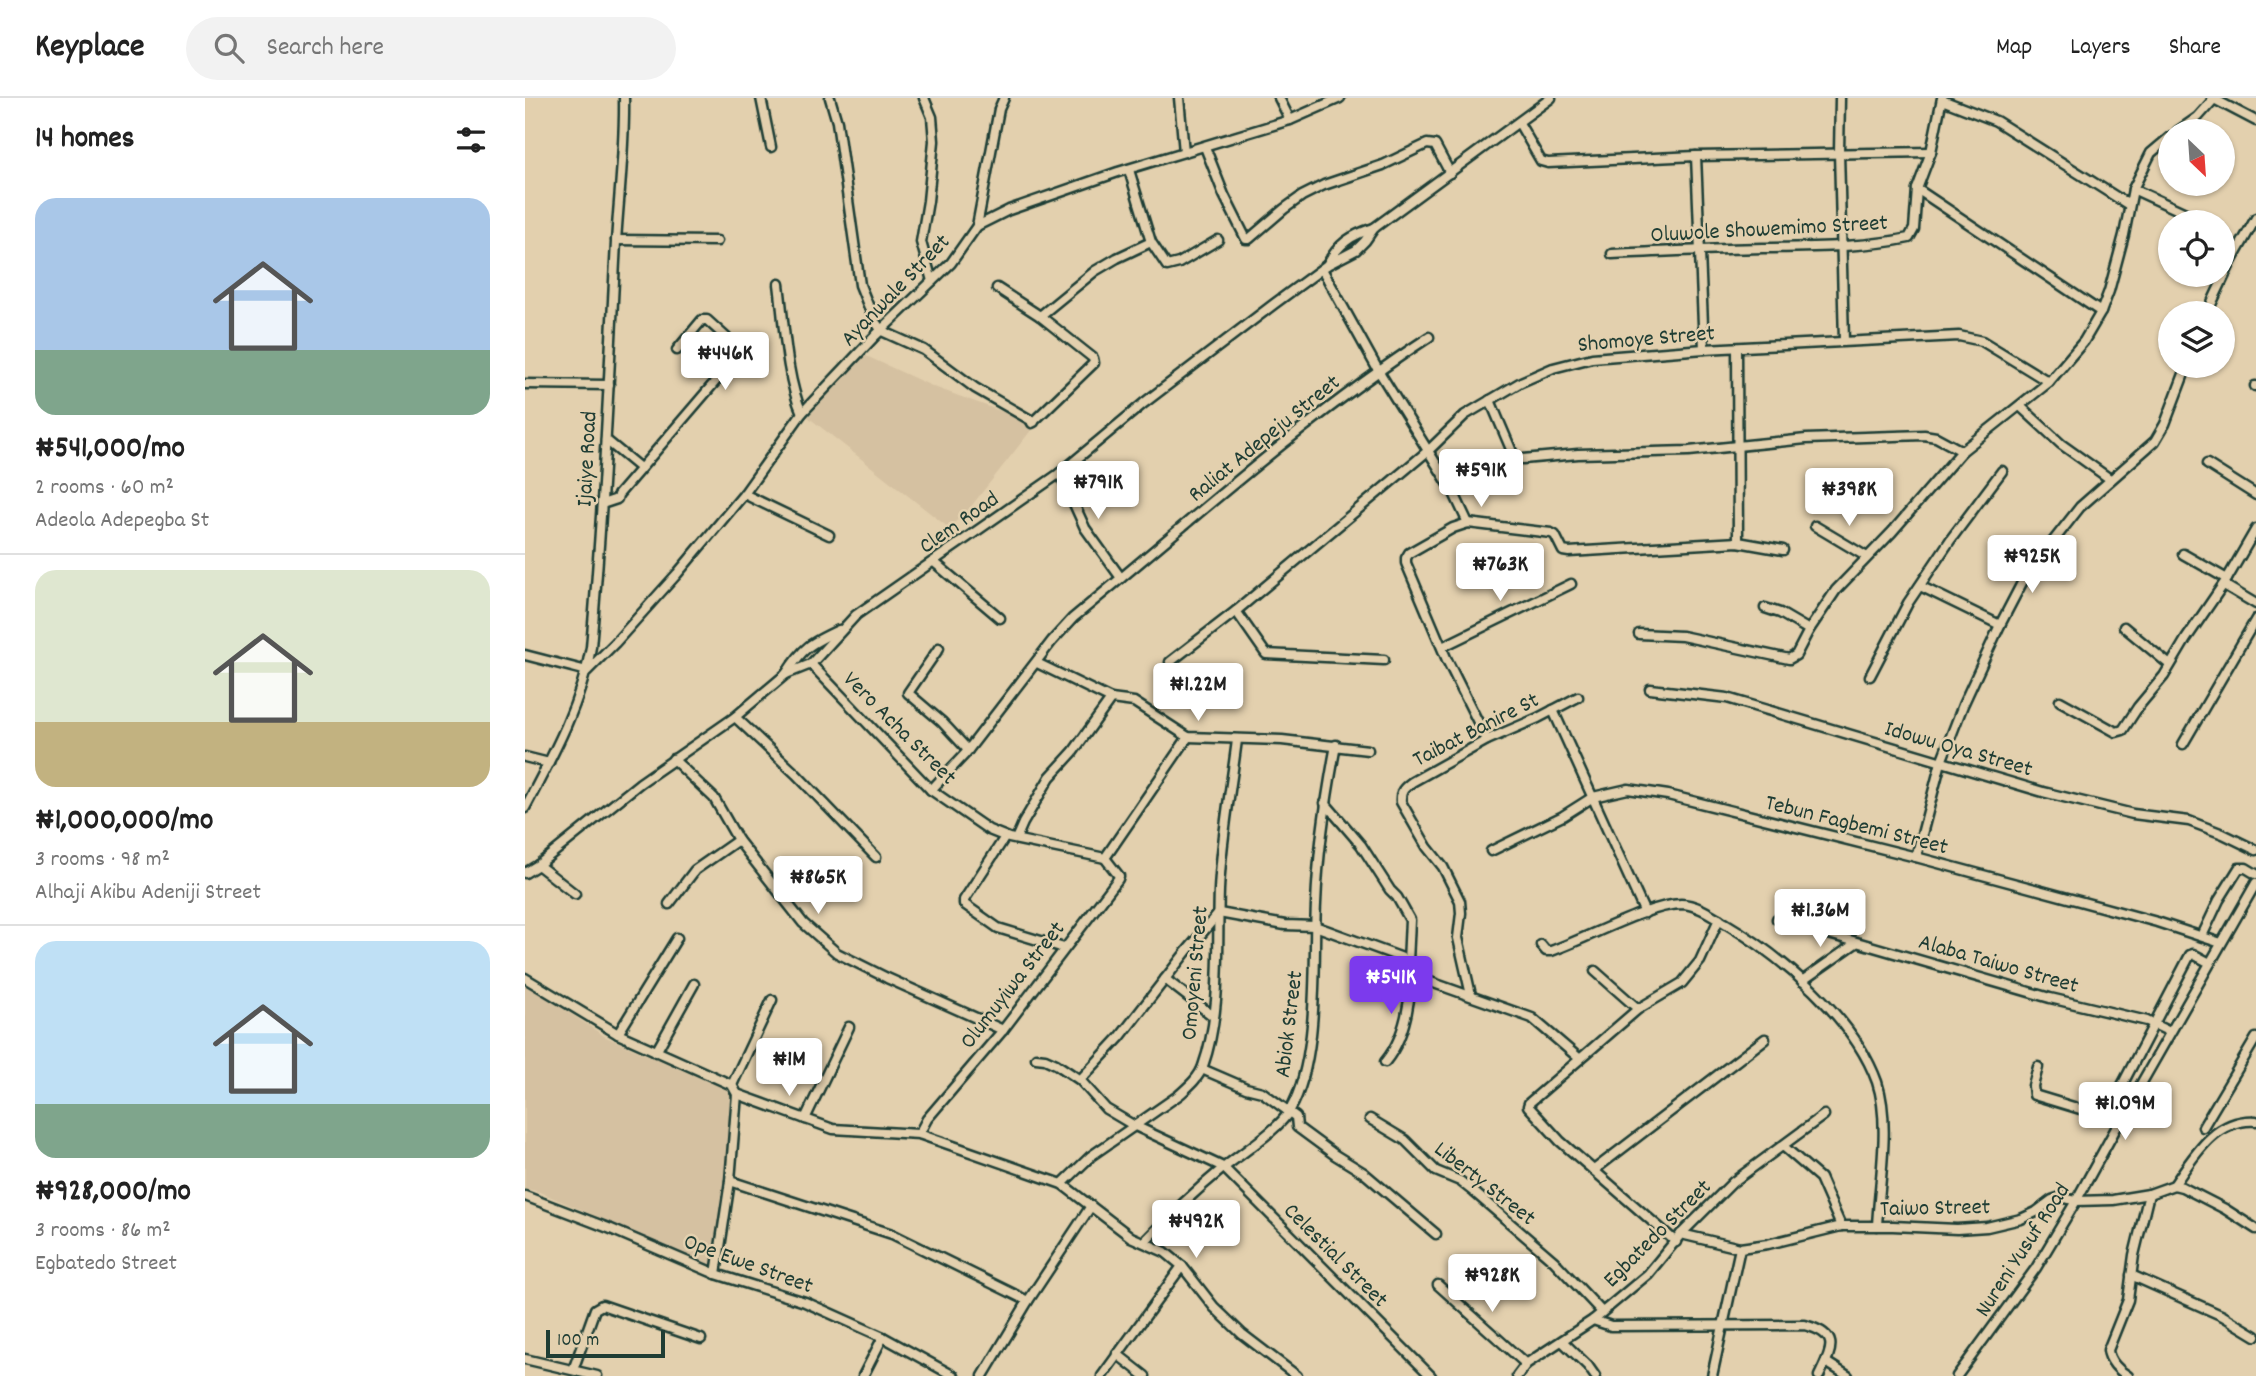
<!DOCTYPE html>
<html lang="en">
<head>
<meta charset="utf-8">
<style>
  body { margin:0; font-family:Dekko,sans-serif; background:#f2f2f2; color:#222; height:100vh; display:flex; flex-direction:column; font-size:26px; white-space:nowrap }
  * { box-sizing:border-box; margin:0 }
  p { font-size:23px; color:#767676 }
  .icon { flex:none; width:38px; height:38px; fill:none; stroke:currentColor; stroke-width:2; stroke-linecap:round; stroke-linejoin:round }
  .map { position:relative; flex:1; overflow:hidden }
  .details { display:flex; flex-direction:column; background:#fff; width:525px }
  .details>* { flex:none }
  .needle { width:46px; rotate:155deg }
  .controls { position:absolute; left:1633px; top:21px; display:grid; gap:14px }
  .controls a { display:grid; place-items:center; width:77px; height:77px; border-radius:50%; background:#fff; box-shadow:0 2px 5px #0004; font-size:35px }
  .scale { position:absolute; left:21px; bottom:18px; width:119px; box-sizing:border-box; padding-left:7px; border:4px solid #1f3d34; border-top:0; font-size:19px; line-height:24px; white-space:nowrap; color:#1f3d34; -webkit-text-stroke:5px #e3d0ae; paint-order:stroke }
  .price { position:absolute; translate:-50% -60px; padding:0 16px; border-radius:7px; background:#fff; color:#222; font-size:23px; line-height:46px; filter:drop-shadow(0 2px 4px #0008) }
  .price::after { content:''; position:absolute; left:50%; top:42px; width:21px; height:16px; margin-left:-10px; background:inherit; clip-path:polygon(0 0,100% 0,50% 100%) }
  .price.on { background:#7c3aed; color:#fff }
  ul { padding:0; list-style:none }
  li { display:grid; align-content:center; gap:14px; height:371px; padding:0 35px }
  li+li { border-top:2px solid #e0e0e0 }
  li span { display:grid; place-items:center; height:217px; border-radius:21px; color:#555 }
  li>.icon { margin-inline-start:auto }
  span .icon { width:126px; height:126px; fill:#fffc; stroke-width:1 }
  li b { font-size:30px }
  h2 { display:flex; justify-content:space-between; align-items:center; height:84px; padding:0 35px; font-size:30px }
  header { display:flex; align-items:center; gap:42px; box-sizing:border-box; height:98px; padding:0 35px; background:#fff; border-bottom:2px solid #e0e0e0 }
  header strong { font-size:33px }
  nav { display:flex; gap:38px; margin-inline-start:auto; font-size:24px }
  .search { width:490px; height:63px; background:#f2f2f2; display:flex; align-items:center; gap:18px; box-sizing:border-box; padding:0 24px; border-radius:38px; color:#767676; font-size:26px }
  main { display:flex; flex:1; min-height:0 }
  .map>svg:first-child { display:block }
</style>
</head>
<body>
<header>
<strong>Keyplace</strong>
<div class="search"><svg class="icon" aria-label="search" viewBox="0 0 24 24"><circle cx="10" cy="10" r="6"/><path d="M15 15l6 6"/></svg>Search here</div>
<nav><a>Map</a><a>Layers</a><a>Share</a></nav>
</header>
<main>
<section class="details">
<h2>14 homes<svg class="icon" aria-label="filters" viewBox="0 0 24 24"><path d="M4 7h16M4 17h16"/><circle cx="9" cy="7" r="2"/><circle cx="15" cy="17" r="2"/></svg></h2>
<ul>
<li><span style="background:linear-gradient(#a9c7e8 70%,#7fa58c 0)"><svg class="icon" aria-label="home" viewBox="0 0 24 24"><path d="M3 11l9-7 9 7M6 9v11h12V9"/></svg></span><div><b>₦541,000/mo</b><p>2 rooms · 60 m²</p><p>Adeola Adepegba St</p></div></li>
<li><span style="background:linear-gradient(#dfe7d0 70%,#c2b280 0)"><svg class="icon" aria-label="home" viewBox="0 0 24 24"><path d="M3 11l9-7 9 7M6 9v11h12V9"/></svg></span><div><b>₦1,000,000/mo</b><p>3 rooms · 98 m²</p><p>Alhaji Akibu Adeniji Street</p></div></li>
<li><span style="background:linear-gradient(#bfe0f5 75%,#7fa58c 0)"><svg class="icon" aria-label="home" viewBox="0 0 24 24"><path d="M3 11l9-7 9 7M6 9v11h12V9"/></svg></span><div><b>₦928,000/mo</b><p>3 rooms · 86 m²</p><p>Egbatedo Street</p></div></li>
</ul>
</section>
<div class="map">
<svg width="1731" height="1278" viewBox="0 0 1731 1278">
  <rect width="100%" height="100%" fill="#e3d0ae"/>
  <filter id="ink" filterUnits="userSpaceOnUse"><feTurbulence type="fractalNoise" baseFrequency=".0143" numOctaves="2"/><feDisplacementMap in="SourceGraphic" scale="14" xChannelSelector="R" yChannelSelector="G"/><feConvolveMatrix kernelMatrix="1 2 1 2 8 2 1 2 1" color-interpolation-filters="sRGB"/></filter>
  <g filter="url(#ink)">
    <g fill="#d5c1a1">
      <path d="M337 256 409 289 511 326 444 411 424 430 283 319Z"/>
      <path d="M0 886 81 939 211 996 188 1168 12 1093 0 1091Z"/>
    </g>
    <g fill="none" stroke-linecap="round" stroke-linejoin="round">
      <g stroke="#1f3d34" stroke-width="13">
        <g id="minor">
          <path d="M236 0 246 49"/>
          <path d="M305 0 312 24 335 187 349 222 357 233 399 252 450 290 509 324 507 325 569 265 568 260 515 218 472 190"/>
          <path d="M399 0 407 19 409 43 403 103 396 144 407 183"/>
          <path d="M654 0 659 54"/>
          <path d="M754 0 765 22"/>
          <path d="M1315 0 1314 54 1319 243"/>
          <path d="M1687 0 1731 23"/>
          <path d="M1417 2 1471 23 1604 107"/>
          <path d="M994 25 1016 63 1023 65 1171 58 1406 54"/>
          <path d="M1653 33 1673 19 1689 1"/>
          <path d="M680 49 699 97 721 141H724L759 111 777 98 799 87 858 67 902 46 910 47 925 75"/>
          <path d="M1171 58 1179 251"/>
          <path d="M604 72 626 144 642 168 654 165 693 142"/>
          <path d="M1392 91 1576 214"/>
          <path d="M1608 91 1669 119"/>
          <path d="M452 128 474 11 479 0"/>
          <path d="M91 142 192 143"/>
          <path d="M1087 156C1137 154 1188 151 1238 150 1287 149 1336 150 1384 140L1389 131 1392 91 1406 54 1417 0"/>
          <path d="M802 167C813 146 826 137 849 130"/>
          <path d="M797 171 853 272 928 393 943 425"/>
          <path d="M254 186C259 224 261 280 277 315"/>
          <path d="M1682 215 1706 164 1731 120"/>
          <path d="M515 218 570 173 592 160 626 144"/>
          <path d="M1212 250 1213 444"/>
          <path d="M0 286 84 287"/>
          <path d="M1730 288H1731"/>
          <path d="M965 302 988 356 992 360 998 361 1053 356 1164 353 1281 341 1399 337 1411 339 1437 353"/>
          <path d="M1495 308 1536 346 1585 381"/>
          <path d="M81 342 115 370"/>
          <path d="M1682 366 1731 397"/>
          <path d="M535 375 560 430 596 480"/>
          <path d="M219 396 304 437"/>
          <path d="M77 406 92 401 93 397 214 256 215 252 182 222H177L152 252"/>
          <path d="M1290 428 1342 459"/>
          <path d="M1658 456 1702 481"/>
          <path d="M409 464 475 520"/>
          <path d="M1699 487 1731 506"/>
          <path d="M1395 488 1475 527"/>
          <path d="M1240 510 1255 515 1284 532"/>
          <path d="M711 513 741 556 859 562"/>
          <path d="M1599 529 1645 567"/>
          <path d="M1114 536 1157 538 1264 561 1271 557 1284 532 1311 492 1367 434 1437 353 1524 284 1559 243 1576 214 1584 193 1599 137 1608 91 1626 55 1645 39"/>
          <path d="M917 549 1046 486"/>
          <path d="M414 550 383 595 417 624 443 652"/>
          <path d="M0 557 62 573 90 545 152 476 219 396 277 315 351 237 426 165 452 128 484 112 593 74 765 22 815 0"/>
          <path d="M645 564 711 513 904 352 940 317 996 284 1028 270 1067 260 1179 251 1434 238 1457 243 1524 284"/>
          <path d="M512 565 586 601 609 604 663 639 757 642 843 652"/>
          <path d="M286 566 406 692 464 732 484 740 580 760 663 639"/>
          <path d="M261 576C278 549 286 545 314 532"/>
          <path d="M1345 578 1383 505 1426 441 1477 373"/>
          <path d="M1125 591 1202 600 1518 694 1608 716 1664 723 1698 736 1731 752"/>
          <path d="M1535 603 1591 634 1598 632 1613 609 1639 578 1661 541 1702 481 1731 431"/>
          <path d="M1028 612 1120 815"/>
          <path d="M210 619 271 676 351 759"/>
          <path d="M962 642 922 562 881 465V460L884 455 928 430 943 425 1026 435 1030 437 1038 453 1044 454 1213 444 1258 452"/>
          <path d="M1658 646 1731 521"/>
          <path d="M0 659 24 665"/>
          <path d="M148 661 189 700 213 742 278 825 312 855 362 880 478 932"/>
          <path d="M406 692 440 656 527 543 548 520C665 424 777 322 904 239"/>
          <path d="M800 705 836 747 865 792 872 799 885 822 883 864"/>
          <path d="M0 710C27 659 56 606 66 549 78 414 84 279 91 144 94 96 100 48 99 0"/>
          <path d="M480 739 439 802V806L473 830 539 850"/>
          <path d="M491 741 498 725 525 679 548 654 586 601"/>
          <path d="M966 753 1038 718 1068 699 1103 691 1143 697 1391 759 1632 824 1696 845"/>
          <path d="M1391 759 1416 664 1438 607 1475 527 1500 479 1555 409 1630 343 1640 326 1662 268"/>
          <path d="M13 767 50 796"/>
          <path d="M0 775 13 767 115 685 210 619 261 576 286 566 331 517 535 375 619 305 749 206 802 167 831 152 840 143 849 130 1026 0"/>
          <path d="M144 806 170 772 213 742"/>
          <path d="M1252 821 1525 900 1622 923 1645 934"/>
          <path d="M1677 838 1694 802 1714 770H1721L1731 776"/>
          <path d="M1016 847 1021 853H1026C1061 841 1122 807 1156 806 1171 806 1187 817 1200 825 1256 858 1329 920 1352 984 1366 1025 1354 1085 1352 1128"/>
          <path d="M1070 873 1113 911"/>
          <path d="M0 880 93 936 207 987 212 996 308 1031 394 1036 537 1086 606 1139 640 1154 657 1168 689 1209 717 1236 772 1278"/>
          <path d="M640 881 688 918"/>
          <path d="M1277 883 1331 845"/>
          <path d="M946 897 933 840 936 815 935 803 918 769 902 749 876 704C875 693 879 690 887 684L962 642 1013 620 1053 599"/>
          <path d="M93 936 152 840"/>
          <path d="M131 954 169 886"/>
          <path d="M511 960 520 961 531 966 555 982 581 1011 608 1027 698 1069 906 1278"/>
          <path d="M860 964C879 941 885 906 886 877"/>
          <path d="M1513 969 1508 988 1509 997 1575 1017 1596 1021"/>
          <path d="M677 971 721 990 737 994 771 1019 772 1029 810 1057 839 1075 911 1136"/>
          <path d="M555 982 595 939 661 854 694 815 760 827 790 828 875 859 883 864 886 877 1007 920 1055 961"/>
          <path d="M207 987 247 902"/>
          <path d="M1581 1018 1665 857 1668 856 1685 865"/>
          <path d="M280 1021 324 929"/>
          <path d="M845 1021 880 1042 911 1073 935 1083 949 1094 1029 1163 1077 1214"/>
          <path d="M1678 1029 1731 940"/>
          <path d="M394 1036 402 1021 478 932 593 781 594 778 580 760"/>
          <path d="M1258 1048 1295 1080 1316 1128"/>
          <path d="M1069 1072 1240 941"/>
          <path d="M205 1083 367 1136 503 1203"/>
          <path d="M537 1086 566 1058 654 997C663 989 674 980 678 968 697 915 692 848 694 792 696 744 706 690 712 642"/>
          <path d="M1649 1087C1669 1058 1690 1020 1731 1023"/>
          <path d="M0 1098 86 1131 191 1176 280 1204 358 1239 429 1278"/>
          <path d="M1156 1136 1215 1150 1243 1146 1316 1128H1368L1432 1131 1462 1129 1496 1121 1511 1114 1527 1102 1536 1099 1551 1103 1588 1102 1624 1096 1649 1087 1657 1089 1700 1111 1731 1131"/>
          <path d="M619 1144C644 1118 669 1094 697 1071 715 1056 755 1031 765 1012 795 960 788 866 791 806 793 753 801 700 811 647"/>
          <path d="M1151 1144 1035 1043 1003 1008 1004 1005 1113 911 1157 885 1175 863 1194 821"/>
          <path d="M191 1176 205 1083 212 996"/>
          <path d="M1606 1177 1698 1218 1731 1238"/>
          <path d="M913 1187 1001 1266"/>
          <path d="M1068 1222 1086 1228 1280 1227C1316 1237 1307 1251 1294 1278"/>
          <path d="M1037 1243 1063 1268 1070 1278"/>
          <path d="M592 1256 620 1278"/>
          <path d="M0 1261 72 1278"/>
          <path d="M1301 1264 1323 1278"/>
          <path d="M48 1272 70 1211 77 1207 176 1241"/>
          <path d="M338 1278 358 1239"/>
          <path d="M458 1278 503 1203 566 1108"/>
          <path d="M577 1278 657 1168"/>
          <path d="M992 1278 1001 1266 1068 1222 1123 1176 1156 1136 1208 1084 1299 1017"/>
          <path d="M1187 1278 1215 1150"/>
          <path d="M1432 1278 1511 1170 1551 1103 1596 1021 1731 785"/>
          <path d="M1603 1278C1594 1273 1584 1263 1583 1252L1603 1202 1609 1157 1624 1096"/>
        </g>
      </g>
      <use href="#minor" stroke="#e3d0ae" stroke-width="8"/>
    </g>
  </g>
  <g text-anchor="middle" stroke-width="5" stroke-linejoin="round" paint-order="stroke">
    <g font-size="23" fill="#1f3d34" stroke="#e3d0ae">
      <text transform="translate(1244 129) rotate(-3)" y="8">Oluwole Showemimo Street</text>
      <text transform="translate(369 191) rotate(-46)" y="8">Ayanwale Street</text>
      <text transform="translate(1121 239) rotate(-5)" y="8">Shomoye Street</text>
      <text transform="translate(738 339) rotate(-39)" y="8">Raliat Adepeju Street</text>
      <text transform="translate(60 361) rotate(-87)" y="8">Ijaiye Road</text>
      <text transform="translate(433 423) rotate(-35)" y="8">Clem Road</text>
      <text transform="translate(376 629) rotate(45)" y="8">Vero Acha Street</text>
      <text transform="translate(950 630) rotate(-27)" y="8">Taibat Banire St</text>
      <text transform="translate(1434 649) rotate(16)" y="8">Idowu Oya Street</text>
      <text transform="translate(1332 725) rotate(14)" y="8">Tebun Fagbemi Street</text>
      <text transform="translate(1474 864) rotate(16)" y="8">Alaba Taiwo Street</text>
      <text transform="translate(668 875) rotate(-85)" y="8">Omoyeni Street</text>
      <text transform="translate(486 886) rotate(-52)" y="8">Olumuyiwa Street</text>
      <text transform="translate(762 926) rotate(-83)" y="8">Abiok Street</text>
      <text transform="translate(961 1084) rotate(38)" y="8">Liberty Street</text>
      <text transform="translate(1410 1108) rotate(-1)" y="8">Taiwo Street</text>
      <text transform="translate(1131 1134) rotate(-45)" y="8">Egbatedo Street</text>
      <text transform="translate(1496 1151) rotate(-57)" y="8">Nureni Yusuf Road</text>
      <text transform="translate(812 1156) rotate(45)" y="8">Celestial Street</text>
      <text transform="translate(224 1164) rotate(20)" y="8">Ope Ewe Street</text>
    </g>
  </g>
</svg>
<div class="controls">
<a><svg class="needle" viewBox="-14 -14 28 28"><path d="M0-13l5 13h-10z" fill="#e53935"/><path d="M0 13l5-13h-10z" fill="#767676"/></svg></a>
<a><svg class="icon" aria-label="locate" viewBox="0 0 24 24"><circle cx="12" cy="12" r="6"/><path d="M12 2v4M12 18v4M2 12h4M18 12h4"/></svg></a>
<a><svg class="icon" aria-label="layers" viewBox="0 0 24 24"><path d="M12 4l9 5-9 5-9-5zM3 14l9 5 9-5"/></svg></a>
</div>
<div class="scale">100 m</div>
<b class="price" style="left:200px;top:294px">₦446K</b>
<b class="price" style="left:956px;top:411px">₦591K</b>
<b class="price" style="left:573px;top:423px">₦791K</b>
<b class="price" style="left:1324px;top:430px">₦398K</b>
<b class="price" style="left:1507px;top:497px">₦925K</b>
<b class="price" style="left:975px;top:505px">₦763K</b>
<b class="price" style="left:673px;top:625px">₦1.22M</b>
<b class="price" style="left:293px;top:818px">₦865K</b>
<b class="price" style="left:1295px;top:851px">₦1.36M</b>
<b class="price on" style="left:866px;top:918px">₦541K</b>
<b class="price" style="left:264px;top:1000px">₦1M</b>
<b class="price" style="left:1600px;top:1044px">₦1.09M</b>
<b class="price" style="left:671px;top:1162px">₦492K</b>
<b class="price" style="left:967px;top:1216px">₦928K</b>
</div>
</main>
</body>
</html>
